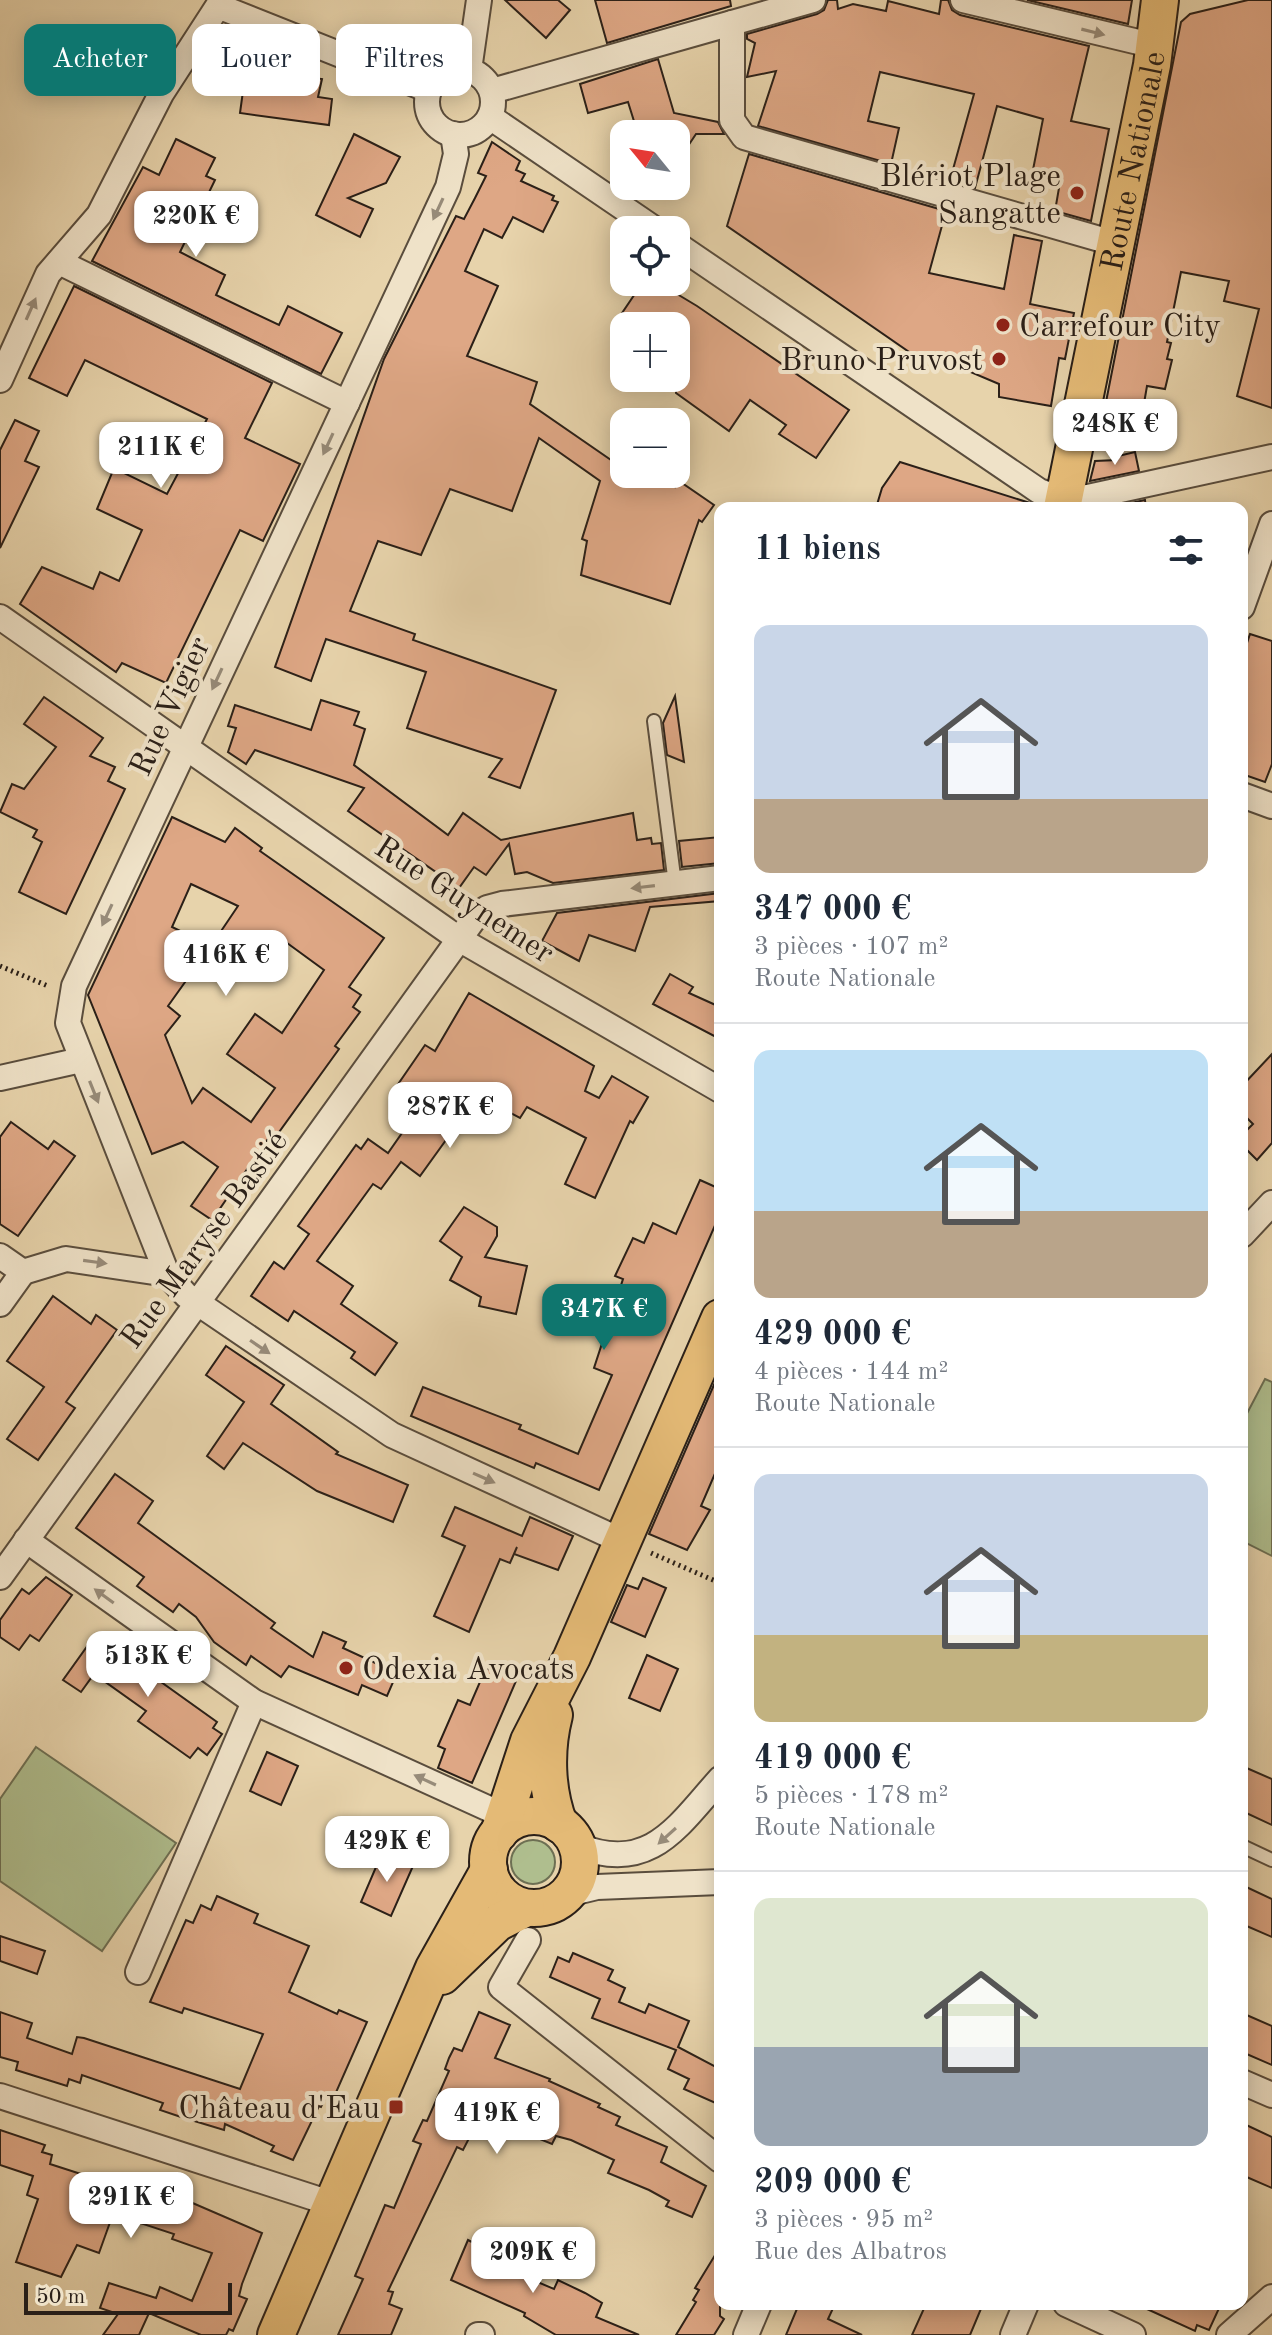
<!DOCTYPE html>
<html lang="fr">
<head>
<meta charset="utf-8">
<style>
  body { margin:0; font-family:"Old Standard TT",serif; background:#f6f6f7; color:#1f2937; height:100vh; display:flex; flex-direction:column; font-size:30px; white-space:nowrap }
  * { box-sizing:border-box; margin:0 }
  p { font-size:26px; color:#747a83 }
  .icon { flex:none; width:44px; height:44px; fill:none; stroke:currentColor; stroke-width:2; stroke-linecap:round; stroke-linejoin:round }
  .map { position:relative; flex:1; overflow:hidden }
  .details { position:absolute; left:714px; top:502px; width:534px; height:1808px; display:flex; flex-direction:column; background:#fff; border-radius:16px; box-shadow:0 4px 20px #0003 }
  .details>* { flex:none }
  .hud { position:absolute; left:24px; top:24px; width:570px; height:72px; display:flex; gap:16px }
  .needle { width:52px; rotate:300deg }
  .tools { position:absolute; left:610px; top:120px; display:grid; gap:16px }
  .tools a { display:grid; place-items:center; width:80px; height:80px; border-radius:16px; background:#fff; box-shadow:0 4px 20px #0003; font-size:40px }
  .scale { position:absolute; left:24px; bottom:20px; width:208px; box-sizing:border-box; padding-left:8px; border:4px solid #2b2018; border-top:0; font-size:22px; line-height:28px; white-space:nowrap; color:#2b2018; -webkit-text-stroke:6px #efe2c8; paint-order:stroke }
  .price { position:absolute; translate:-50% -68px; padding:0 18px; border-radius:16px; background:#fff; color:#222; font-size:26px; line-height:52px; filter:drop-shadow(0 2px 4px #0008) }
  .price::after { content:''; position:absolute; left:50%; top:48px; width:24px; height:18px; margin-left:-12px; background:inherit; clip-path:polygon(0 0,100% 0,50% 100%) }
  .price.selected { background:#0f766e; color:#fff }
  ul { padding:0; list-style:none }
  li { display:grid; align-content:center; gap:16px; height:424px; padding:0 40px }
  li+li { border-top:2px solid #e0e1e3 }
  li span { display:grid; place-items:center; height:248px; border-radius:16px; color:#555 }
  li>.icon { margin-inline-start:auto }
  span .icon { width:144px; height:144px; fill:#fffc; stroke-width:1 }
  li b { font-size:34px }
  h2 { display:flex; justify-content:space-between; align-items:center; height:96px; padding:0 40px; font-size:34px }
  .tag { padding:0 28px; border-radius:16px; background:#fff; box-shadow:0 4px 20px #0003; font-size:28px; line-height:72px }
  .tag.selected { background:#0f766e; color:#fff }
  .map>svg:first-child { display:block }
</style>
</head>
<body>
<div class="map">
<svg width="1272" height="2335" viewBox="0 0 1272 2335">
  <rect width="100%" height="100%" fill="#e7d3ab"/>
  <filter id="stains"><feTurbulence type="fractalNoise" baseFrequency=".0025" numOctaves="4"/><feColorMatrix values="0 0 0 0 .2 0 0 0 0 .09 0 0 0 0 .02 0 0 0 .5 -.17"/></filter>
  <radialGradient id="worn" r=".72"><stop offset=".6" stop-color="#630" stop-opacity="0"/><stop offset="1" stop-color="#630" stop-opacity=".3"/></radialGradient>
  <g fill="#afbe8e" stroke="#6d6f53" stroke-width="2">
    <path d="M1265 1379 1272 1382V1556L1242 1541V1423Z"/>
    <path d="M36 1747 176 1843 102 1951 0 1881V1799Z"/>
    <circle cx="533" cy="1862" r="22"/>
  </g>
  <g fill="#dea785" stroke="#2b2018" stroke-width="2" fill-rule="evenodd">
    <path d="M505 0H558L570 10 546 38Z"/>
    <path d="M595 0H730L731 6 607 43Z"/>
    <path d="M828 0H837L838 9 853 4 886 11 888 1 939 14 941 0H948L952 10 960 15 1089 46 1071 121 1109 129 1091 221 1055 211 1059 188 1031 180 1043 119 997 106 975 188 950 180 974 94 880 72 868 121 899 128 891 164 758 126 776 71 747 77 755 43 747 39V34L817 14 824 10Z"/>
    <path d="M1027 0H1132L1128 24Z"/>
    <path d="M1248 0H1272V408L1237 396 1259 309 1224 301 1229 281 1181 272 1167 342 1171 343 1167 359 1172 360 1165 389 1147 386 1142 415 1129 417 1105 407 1181 22 1190 14Z"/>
    <path d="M658 59 674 113 718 122 724 134H696L676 164V134H638L628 102 588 113 580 84Z"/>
    <path d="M246 69 322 79 318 97 332 99 329 125 240 113Z"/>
    <path d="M354 134 400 157 386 183 348 198 373 209 360 237 316 215Z"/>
    <path d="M176 139 215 158 206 176 215 180 180 252 225 275 216 295 279 325 288 306 342 333 321 374 92 261 143 167 159 175Z"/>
    <path d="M492 142 520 161 516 170 525 174 521 181 554 196 552 200 558 202 543 232 513 217 502 238 484 229 465 271 498 286 467 356 537 382 530 404 624 469V474H656L675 487 679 481 714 505 702 522 699 520 670 604 581 575 587 541 582 539 600 481 539 438 512 511 450 489 421 555 378 541 350 611 415 634 413 640 556 690 520 788 489 777 502 759 407 728 426 672 326 639 311 681 275 667 384 359 456 216 464 219 475 198 486 176 478 173Z"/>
    <path d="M749 154 946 211 929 273 1004 289 1014 235 1042 241 1030 304 1074 313 1065 359 1059 358 1051 406 999 397V384L968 371 969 365 915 356 727 226Z"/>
    <path d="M643 282H657L697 306 849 410 816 458 779 434 786 425 750 400 729 431 676 393V326H635L620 316Z"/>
    <path d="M74 286 272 383 245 438 300 464 263 541 240 530 166 683 122 663 116 672 20 604 42 567 93 589 100 572 119 581 142 530 97 509 114 468 167 494 207 419 85 360 67 396 29 378Z"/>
    <path d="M15 420 39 431 25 461 39 467 0 548V450Z"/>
    <path d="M1135 452 1139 471 1090 481 1095 461 1117 460 1118 456Z"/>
    <path d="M900 462 1030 503 1029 508H876L882 488Z"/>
    <path d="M1145 500 1146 508H1108Z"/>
    <path d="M1250 634 1272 641V764L1265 782 1242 774V658Z"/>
    <path d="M675 696 684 762 667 755 663 723Z"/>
    <path d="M44 697 103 738 90 756 115 767 108 781 125 789 66 914 19 892 42 842 33 837 37 830 0 812 12 784 24 789 56 747 24 724Z"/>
    <path d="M321 700 359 712 354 725 365 729 354 765 448 835 463 813 501 840 633 813 637 840 651 838 652 844 661 843 664 870 553 883 527 872 515 874 509 844 486 875 474 867 459 888 348 811 364 788 255 750 246 764 228 752 236 728 228 726 235 705 311 730Z"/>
    <path d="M172 817 225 842 235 828 262 848 260 851 384 938 349 987 361 995 353 1007 360 1012 335 1046 339 1049 274 1139 270 1136 212 1220 191 1206 218 1167 183 1142 152 1154 88 995ZM191 884 238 906 211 946 172 927ZM272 932 324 970 282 1033 255 1014 227 1054 275 1088 251 1122 203 1088 192 1103 165 1035 180 1016 168 1006 198 964 203 968 212 956 240 976Z"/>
    <path d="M720 837V863L682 867 679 841Z"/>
    <path d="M720 893V901L650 907 635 951 589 935 579 961 542 941 557 913Z"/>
    <path d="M670 974 693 987 689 993 720 1007V1039L653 1004Z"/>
    <path d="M469 993 594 1066 585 1091 599 1098 612 1076 648 1097 633 1123 630 1121 595 1198 565 1184 586 1138 527 1107 520 1118 466 1089 442 1127 451 1133 420 1176 401 1162 381 1189 373 1184 317 1261 353 1286 341 1304 397 1343 375 1375 351 1358 355 1352 294 1311 288 1321 251 1296 274 1262 284 1269 309 1234 298 1226 356 1145 361 1149 368 1139 388 1153 418 1110 392 1093 425 1045 435 1051Z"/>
    <path d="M1272 1054V1143L1257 1160 1242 1145V1135L1253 1124 1242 1113V1086Z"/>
    <path d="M11 1122 48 1149 54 1141 75 1156 18 1236 0 1224V1137Z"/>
    <path d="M700 1180 720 1189V1214L599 1490 536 1463 534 1468 411 1416 423 1387 521 1425 519 1429 578 1454 612 1375 594 1368 623 1279 615 1276 633 1238 644 1243 653 1223 676 1234Z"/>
    <path d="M464 1207 497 1227V1236L485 1257 527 1266 516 1314 479 1306 481 1297 450 1280 462 1257 440 1241Z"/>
    <path d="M53 1296 91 1324 96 1315 117 1330 66 1402 75 1408 38 1460 7 1439 44 1387 7 1361Z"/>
    <path d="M226 1346 284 1385 271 1404 338 1452 336 1454 408 1485 393 1522 317 1491 243 1443 224 1469 207 1456 244 1402 206 1375Z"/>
    <path d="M720 1371V1462L701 1506 710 1510 687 1550 649 1534Z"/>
    <path d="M115 1474 153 1501 138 1523 275 1623 271 1628 313 1657 323 1632 346 1642 343 1648 397 1673 387 1696 362 1685 358 1695 289 1666 281 1677 251 1656 246 1665 214 1642 196 1617 179 1604 173 1612 137 1586 144 1577 76 1528Z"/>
    <path d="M455 1507 522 1536 530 1517 573 1536 558 1570 514 1554 517 1547 510 1563 500 1559 469 1632 434 1616 465 1546 442 1536Z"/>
    <path d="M46 1577 72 1595 39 1641 30 1635 19 1650 0 1637V1620L22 1589 29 1594Z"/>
    <path d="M643 1578 666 1588 645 1637 611 1622 627 1585 638 1589Z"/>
    <path d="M91 1641 108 1653 112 1647 217 1722 213 1728 222 1734 207 1755 198 1748 190 1758 138 1721 146 1711 94 1674 81 1692 63 1680Z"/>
    <path d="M647 1655 678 1669 660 1711 629 1698Z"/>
    <path d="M486 1668 516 1681 472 1783 438 1768 445 1749 438 1746 458 1700 470 1705Z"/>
    <path d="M267 1752 298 1766 281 1805 250 1791Z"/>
    <path d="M1242 1766 1272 1779V1825L1242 1811Z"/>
    <path d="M382 1853 413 1866 391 1916 361 1902Z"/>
    <path d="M1242 1885 1272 1899V1937L1242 1924Z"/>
    <path d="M217 1896 258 1914 254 1923 309 1946 289 1992 337 2014 339 2010 367 2022 334 2097 327 2094 321 2107 319 2106 293 2160 271 2151 274 2146 225 2124 224 2130 181 2117 160 2110 163 2103 82 2075 80 2083 69 2079 67 2086 16 2070 18 2062 0 2057V2012L32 2023 27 2038 72 2054 77 2037 84 2038 240 2089 263 2034 184 2008 182 2013 150 2002 186 1920 193 1923 201 1905 211 1910Z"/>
    <path d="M0 1936 45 1951 37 1974 0 1961Z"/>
    <path d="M573 1953 613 1970 608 1980 625 1988 619 2002 645 2013 649 2004 689 2021 678 2047 720 2069V2105L684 2089 689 2079 668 2069 676 2050 592 2018 600 1999 550 1977 558 1957 569 1962Z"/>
    <path d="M479 2012 510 2025 495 2058 550 2079 549 2081 600 2104 598 2107 620 2117 616 2125 667 2147 661 2162 706 2186 692 2217 666 2206 669 2201 649 2190 608 2173 614 2160 571 2140 556 2136 552 2144 481 2115 463 2150 457 2147 388 2291 393 2292 389 2304 402 2309 391 2335H338L363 2279 355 2276 385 2205 394 2208 410 2170 421 2144 413 2141 423 2120 427 2121 449 2071 445 2069 449 2058 454 2048 462 2051Z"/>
    <path d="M1242 2013 1272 2026V2065L1242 2052Z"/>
    <path d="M1242 2123 1272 2137V2188L1242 2175Z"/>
    <path d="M0 2130 45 2145 42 2152 52 2155 50 2164 121 2187 123 2180 181 2198 262 2233 242 2284 239 2296 247 2299 233 2331 229 2329 226 2335H201L149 2313 139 2335H103L118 2314 100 2308 109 2283 156 2298 160 2287 192 2301 212 2253 172 2239 174 2234 113 2214 99 2253 77 2245 61 2277 16 2262 38 2199 27 2195 33 2176 0 2165Z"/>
    <path d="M468 2240 516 2265 514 2272 554 2289 558 2280 585 2293 602 2303 596 2317 639 2335H556L524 2316 525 2313 451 2280Z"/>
    <path d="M720 2247V2316L724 2319 714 2335H676L696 2302 693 2300 699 2290 695 2288Z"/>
    <path d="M799 2304H835L828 2319 862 2335H786Z"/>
    <path d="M926 2304H983L970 2335H912Z"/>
    <path d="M1136 2304H1221L1209 2330 1197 2325 1195 2331Z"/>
  </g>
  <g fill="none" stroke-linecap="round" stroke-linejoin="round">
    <g stroke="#5a4d3d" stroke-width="16">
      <g id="lane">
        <path d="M654 721 675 884"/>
        <path d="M1242 1846 1272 1860"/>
      </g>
    </g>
    <g stroke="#5a4d3d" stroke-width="28">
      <g id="street">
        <path d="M963 0 1155 46"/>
        <path d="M732 23V120L744 137 1117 244"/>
        <circle cx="460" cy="102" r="33"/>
        <path d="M469 70 479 0"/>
        <path d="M492 91 813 0"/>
        <path d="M490 117 656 230"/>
        <path d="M453 134 456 154 448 187 74 986 68 1023 167 1274 186 1295 392 1435 622 1541"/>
        <path d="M676 244 1039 491 1065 500 1088 497 1272 457"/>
        <path d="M59 262 347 403"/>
        <path d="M0 380 48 274 99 215 161 94 218 6 429 90"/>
        <path d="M1242 607 1272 524"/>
        <path d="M0 617 459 939 720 1090"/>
        <path d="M1242 795 1272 806"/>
        <path d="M0 1078 81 1060"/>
        <path d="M1242 1235 1272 1203"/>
        <path d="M0 1256 23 1272 0 1304"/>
        <path d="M23 1272 66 1259 167 1274"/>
        <path d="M26 1540 254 1702 496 1812 524 1818"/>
        <path d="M0 1577 473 920 487 908 502 904 720 878"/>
        <path d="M578 1846C650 1874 677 1827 720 1779"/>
        <path d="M568 1894 597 1887 720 1882"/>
        <path d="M528 1940 501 1987 720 2160"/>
        <path d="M138 1972 254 1702"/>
        <path d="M1242 2082 1272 2095"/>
        <path d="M0 2096 333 2204"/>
        <path d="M1066 2304 1133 2335"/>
        <path d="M478 2335H482"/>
        <path d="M746 2335 759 2304"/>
        <path d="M1013 2335 1026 2304"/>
        <path d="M1229 2335 1272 2297"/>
      </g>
    </g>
    <g stroke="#2b2018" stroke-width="40">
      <g id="primary">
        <path id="s1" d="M1062 508 1152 65 1160 0"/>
        <path d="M554 1715C545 1750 546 1790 559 1824"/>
        <circle cx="534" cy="1862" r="46"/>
        <path d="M499 1833 529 1741 572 1657 720 1318"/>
        <path d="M442 1976 497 1923 526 1908"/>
        <path d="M276 2335 434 1968 489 1870"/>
      </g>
    </g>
    <g stroke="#2b2018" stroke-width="5" stroke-dasharray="2 4" stroke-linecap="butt">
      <path d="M0 966 48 986"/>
      <path d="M651 1553 720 1583"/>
    </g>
    <use href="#lane" stroke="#efe2c8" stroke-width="12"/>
    <use href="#street" stroke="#efe2c8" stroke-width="24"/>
    <use href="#primary" stroke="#e4ba76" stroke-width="36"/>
  </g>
  <defs><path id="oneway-solid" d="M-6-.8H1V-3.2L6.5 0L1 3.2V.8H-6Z" transform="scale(2)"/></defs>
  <g fill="#978b79">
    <use href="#oneway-solid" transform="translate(1093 32) rotate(14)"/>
    <use href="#oneway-solid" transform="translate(438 209) rotate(115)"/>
    <use href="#oneway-solid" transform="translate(31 309) rotate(-66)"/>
    <use href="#oneway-solid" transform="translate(328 444) rotate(115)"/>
    <use href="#oneway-solid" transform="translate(217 679) rotate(115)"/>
    <use href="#oneway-solid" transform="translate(643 887) rotate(173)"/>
    <use href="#oneway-solid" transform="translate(107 915) rotate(115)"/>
    <use href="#oneway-solid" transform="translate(94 1092) rotate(68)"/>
    <use href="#oneway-solid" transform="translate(95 1262) rotate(8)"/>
    <use href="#oneway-solid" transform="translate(260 1347) rotate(34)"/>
    <use href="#oneway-solid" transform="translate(484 1478) rotate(24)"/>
    <use href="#oneway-solid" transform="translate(104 1596) rotate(-144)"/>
    <use href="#oneway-solid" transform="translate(425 1780) rotate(-155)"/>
    <use href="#oneway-solid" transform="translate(667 1836) rotate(138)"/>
  </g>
  <g fill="#8f2418" stroke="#efe2c8" stroke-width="3">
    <circle cx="1077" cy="193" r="8"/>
    <circle cx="1003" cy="325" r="8"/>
    <circle cx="999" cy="359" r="8"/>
    <circle cx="346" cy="1668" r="8"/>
    <rect x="388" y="2099" width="16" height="16" rx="4"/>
  </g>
  <g text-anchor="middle" stroke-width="8" stroke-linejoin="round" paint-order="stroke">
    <g font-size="32" fill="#2b2018" stroke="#efe2c8">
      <text dy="11" stroke="none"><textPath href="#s1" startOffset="354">Route Nationale</textPath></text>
      <text transform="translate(169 706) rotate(-65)" y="11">Rue Vigier</text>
      <text transform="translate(465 899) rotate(33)" y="11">Rue Guynemer</text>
      <text transform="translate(203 1239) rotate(-54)" y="11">Rue Maryse Bastié</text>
    </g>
    <g font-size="32" fill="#2b2018" stroke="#efe2c8" text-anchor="end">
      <text x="1061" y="186">Blériot Plage<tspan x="1061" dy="37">Sangatte</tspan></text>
      <text x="1019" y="336" text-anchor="start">Carrefour City</text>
      <text x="983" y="370">Bruno Pruvost</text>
      <text x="362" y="1679" text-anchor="start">Odexia Avocats</text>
      <text x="380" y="2118">Château d'Eau</text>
    </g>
  </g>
  <rect width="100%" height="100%" filter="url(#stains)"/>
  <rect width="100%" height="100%" fill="url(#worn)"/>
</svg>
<div class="tools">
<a><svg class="needle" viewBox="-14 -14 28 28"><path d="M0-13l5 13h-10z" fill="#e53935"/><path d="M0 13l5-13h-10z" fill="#747a83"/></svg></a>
<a><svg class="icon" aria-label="locate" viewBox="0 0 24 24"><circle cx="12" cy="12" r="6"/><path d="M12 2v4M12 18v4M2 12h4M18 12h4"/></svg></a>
<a>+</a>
<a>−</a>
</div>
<div class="scale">50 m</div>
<b class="price" style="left:196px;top:259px">220K €</b>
<b class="price" style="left:1115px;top:467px">248K €</b>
<b class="price" style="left:161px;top:490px">211K €</b>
<b class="price" style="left:226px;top:998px">416K €</b>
<b class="price" style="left:450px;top:1150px">287K €</b>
<b class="price selected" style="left:604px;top:1352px">347K €</b>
<b class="price" style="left:148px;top:1699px">513K €</b>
<b class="price" style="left:387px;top:1884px">429K €</b>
<b class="price" style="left:497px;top:2156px">419K €</b>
<b class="price" style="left:131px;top:2240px">291K €</b>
<b class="price" style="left:533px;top:2295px">209K €</b>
<div class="hud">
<a class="tag selected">Acheter</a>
<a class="tag">Louer</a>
<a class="tag">Filtres</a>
</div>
<section class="details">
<h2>11 biens<svg class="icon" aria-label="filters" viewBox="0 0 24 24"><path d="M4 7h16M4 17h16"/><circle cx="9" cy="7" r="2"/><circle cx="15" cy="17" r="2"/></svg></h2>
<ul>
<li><span style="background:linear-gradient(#c9d6e8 70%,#b9a48a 0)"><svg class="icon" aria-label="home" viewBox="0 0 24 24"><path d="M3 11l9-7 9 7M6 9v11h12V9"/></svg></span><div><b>347 000 €</b><p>3 pièces · 107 m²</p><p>Route Nationale</p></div></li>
<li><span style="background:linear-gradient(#bfe0f5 65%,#b9a48a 0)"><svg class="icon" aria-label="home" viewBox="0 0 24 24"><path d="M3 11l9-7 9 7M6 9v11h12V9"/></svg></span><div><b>429 000 €</b><p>4 pièces · 144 m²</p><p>Route Nationale</p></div></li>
<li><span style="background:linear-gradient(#c9d6e8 65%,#c2b280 0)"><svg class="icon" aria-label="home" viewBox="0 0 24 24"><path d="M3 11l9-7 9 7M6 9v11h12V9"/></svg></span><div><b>419 000 €</b><p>5 pièces · 178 m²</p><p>Route Nationale</p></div></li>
<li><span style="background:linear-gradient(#dfe7d0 60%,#9aa5b1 0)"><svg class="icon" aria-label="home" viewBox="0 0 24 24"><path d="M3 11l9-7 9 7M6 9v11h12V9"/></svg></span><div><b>209 000 €</b><p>3 pièces · 95 m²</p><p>Rue des Albatros</p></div></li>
</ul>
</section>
</div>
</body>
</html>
